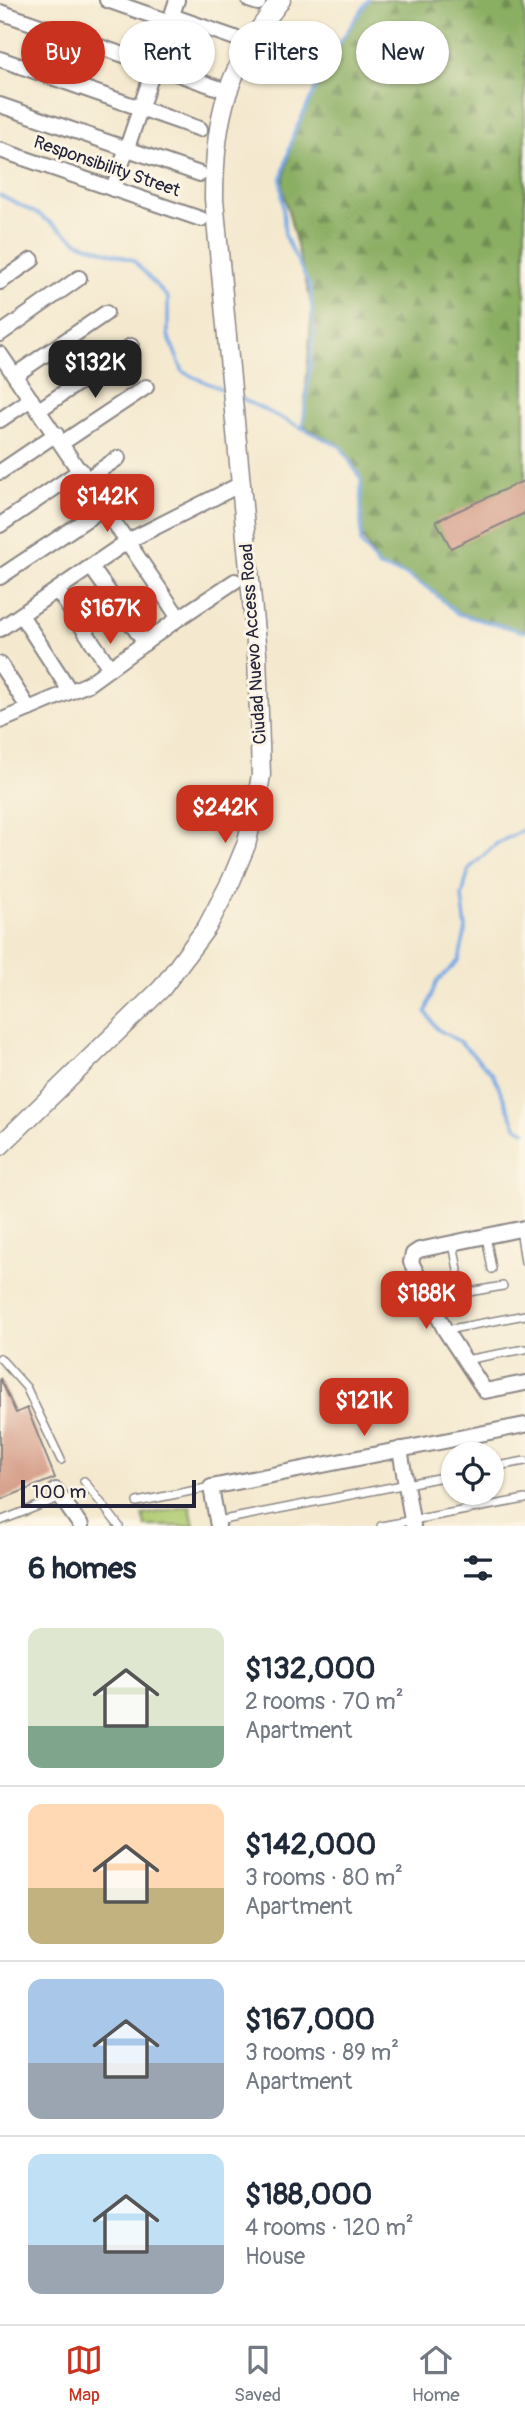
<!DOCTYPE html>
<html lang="en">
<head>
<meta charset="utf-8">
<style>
  body { margin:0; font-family:Pangolin,sans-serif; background:#f6f6f7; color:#1f2937; height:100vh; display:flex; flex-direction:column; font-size:26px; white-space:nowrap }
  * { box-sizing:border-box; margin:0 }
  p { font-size:23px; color:#747a83 }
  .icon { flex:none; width:38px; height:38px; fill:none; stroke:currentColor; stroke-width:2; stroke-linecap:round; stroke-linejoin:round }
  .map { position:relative; height:1526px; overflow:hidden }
  .side { display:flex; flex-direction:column; background:#fff; flex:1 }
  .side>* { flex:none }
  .guide { position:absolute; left:21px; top:21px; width:483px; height:63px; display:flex; gap:14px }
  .controls { position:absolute; left:441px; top:1442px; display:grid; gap:14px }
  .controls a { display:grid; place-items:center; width:63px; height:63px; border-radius:50%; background:#fff; box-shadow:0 2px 5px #0004; font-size:35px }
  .scale { position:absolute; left:21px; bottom:18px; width:175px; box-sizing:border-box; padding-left:7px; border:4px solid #22223b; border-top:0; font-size:19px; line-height:24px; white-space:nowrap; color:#22223b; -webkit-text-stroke:5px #fcf5e5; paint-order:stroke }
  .price { position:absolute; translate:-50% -60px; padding:0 16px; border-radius:14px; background:#c8321e; color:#fff; font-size:23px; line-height:46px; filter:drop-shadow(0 2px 4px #0008) }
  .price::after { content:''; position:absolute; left:50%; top:42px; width:21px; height:16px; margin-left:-10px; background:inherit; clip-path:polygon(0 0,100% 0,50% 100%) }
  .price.current { background:#222; color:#fff }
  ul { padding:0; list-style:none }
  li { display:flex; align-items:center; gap:21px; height:175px; padding:0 28px }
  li+li { border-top:2px solid #e0e1e3 }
  li span { display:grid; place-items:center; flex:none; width:196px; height:140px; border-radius:14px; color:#555 }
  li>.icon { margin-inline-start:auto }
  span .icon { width:84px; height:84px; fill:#fffc; stroke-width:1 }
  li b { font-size:30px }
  h2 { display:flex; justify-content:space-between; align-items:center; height:84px; padding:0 28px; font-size:30px }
  .tag { padding:0 24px; border-radius:32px; background:#fff; box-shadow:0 2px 5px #0004; font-size:24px; line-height:63px }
  .tag.current { background:#c8321e; color:#fff }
  .dock { display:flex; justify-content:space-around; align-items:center; height:98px; border-top:2px solid #e0e1e3; background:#fff; font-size:19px; color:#747a83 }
  .dock a { display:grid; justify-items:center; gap:4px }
  .dock .current { color:#c8321e }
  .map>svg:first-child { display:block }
</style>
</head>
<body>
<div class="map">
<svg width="525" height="1526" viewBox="0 0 525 1526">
  <defs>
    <pattern id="forest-firs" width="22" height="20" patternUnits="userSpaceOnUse" patternTransform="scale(1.75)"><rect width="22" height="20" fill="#8aae62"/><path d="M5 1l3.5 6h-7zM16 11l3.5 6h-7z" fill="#708d52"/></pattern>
  </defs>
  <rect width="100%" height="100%" fill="#fcf5e5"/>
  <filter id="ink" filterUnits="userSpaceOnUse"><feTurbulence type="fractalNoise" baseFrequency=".0143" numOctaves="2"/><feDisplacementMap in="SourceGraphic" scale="14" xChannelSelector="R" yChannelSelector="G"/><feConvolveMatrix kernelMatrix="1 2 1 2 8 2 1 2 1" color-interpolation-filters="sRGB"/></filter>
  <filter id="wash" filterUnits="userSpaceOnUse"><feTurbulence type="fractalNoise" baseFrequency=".00686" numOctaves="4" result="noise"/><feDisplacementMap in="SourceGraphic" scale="28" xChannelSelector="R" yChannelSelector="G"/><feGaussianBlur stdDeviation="1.57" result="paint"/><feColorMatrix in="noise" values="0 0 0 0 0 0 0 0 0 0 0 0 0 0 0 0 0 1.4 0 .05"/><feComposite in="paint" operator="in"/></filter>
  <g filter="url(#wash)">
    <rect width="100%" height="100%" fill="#f4e9cf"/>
    <path fill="url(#forest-firs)" stroke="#56684e" stroke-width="2" d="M368 0H525V632L456 612 430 589 407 575 379 567 362 536 361 479 341 447 303 426 312 307 282 186 294 133 333 53Z"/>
    <path fill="#aeca70" stroke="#687656" stroke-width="2" d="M190 1506 194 1526H145L143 1515Z"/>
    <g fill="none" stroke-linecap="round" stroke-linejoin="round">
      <g stroke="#79aae4" stroke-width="3.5">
        <path d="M0 195 38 214 80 243 133 260 168 298V335L183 372 225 391"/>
        <path d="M238 397 341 447 361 479V543L379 567 407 575 431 590 458 614 525 632"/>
        <path d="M303 426 314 331 310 286 285 236 281 180 294 133 333 53 368 0"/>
        <path d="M525 829 496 844 469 869 462 896 466 929 459 960 436 983 426 1012 437 1029 460 1042 493 1074 516 1126 525 1131"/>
      </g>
    </g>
    <g id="blocks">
      <g fill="#d59f8a">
        <path d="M525 480V513L451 548 436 521Z"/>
        <path d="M0 1378 16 1413 27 1408 55 1478 0 1500Z"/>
      </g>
    </g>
  </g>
  <g filter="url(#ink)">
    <use href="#blocks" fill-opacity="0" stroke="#8b8685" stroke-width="2"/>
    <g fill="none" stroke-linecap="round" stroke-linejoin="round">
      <g stroke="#8b8685" stroke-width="10">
        <g id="service">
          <path d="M520 1229 525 1262"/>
          <path d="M486 1236 492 1269"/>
          <path d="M453 1243 458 1270"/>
          <path d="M429 1299 503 1286"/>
          <path d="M446 1330 525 1315"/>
          <path d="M0 1358 26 1387 61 1460"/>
          <path d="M465 1360 525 1349"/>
          <path d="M492 1467 525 1461"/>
          <path d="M84 1481 119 1526"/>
          <path d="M137 1502 211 1487"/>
          <path d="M0 1521 61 1497"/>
          <path d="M218 1521 453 1475"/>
          <path d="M381 1526 525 1499"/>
        </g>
      </g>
      <g stroke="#8b8685" stroke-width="18">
        <g id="minor">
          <path d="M107 0 170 22"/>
          <path d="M249 0 258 3"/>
          <path d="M0 12 227 91"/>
          <path d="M172 16 235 38"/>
          <path d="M0 59 200 129"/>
          <path d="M0 105 200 174"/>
          <path d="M0 150 201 219"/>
          <path d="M113 189 177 0"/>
          <path d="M0 282 32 260"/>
          <path d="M0 334 79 278"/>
          <path d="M0 354 179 618 88 684 0 721"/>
          <path d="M15 375 106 313"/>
          <path d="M39 410 131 346"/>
          <path d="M0 420 31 399"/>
          <path d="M62 443 146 387"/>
          <path d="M0 472 56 434"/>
          <path d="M87 479 118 458"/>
          <path d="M0 525 81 470"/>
          <path d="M91 567 145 643"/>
          <path d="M0 577 105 507"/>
          <path d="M57 590 110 668"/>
          <path d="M21 615 70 691"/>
          <path d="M179 618 235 581"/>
          <path d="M0 629 128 541 241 484"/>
          <path d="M0 664 29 709"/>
          <path d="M525 1228 419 1250 413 1254 411 1262 445 1330 485 1391 525 1383"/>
          <path d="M400 1449 413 1526"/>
          <path d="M56 1490 81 1526"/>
          <path d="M218 1526 211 1487 525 1425"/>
        </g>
      </g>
      <g stroke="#8b8685" stroke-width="21">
        <path id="tertiary" d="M0 1146 162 988 207 927 231 881 246 845 256 804 261 775 257 654 214 199C214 114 228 66 281 0"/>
      </g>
      <use href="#service" stroke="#fff" stroke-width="7"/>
      <use href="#minor" stroke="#fff" stroke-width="14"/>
      <use href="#tertiary" stroke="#fff" stroke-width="18"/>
    </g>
  </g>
  <g text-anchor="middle" stroke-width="6" stroke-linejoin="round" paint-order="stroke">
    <g font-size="18" fill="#22223b" stroke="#fcf5e5">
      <text transform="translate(107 166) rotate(19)" y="6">Responsibility Street</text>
      <text transform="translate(253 644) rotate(-94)" y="6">Ciudad Nuevo Access Road</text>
    </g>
  </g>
</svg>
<div class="controls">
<a><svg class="icon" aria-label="locate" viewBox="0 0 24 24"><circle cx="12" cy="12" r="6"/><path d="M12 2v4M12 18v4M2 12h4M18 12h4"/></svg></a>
</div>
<div class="scale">100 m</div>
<b class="price current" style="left:95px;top:400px">$132K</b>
<b class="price" style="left:107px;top:534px">$142K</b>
<b class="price" style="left:110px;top:646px">$167K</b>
<b class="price" style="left:225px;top:845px">$242K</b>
<b class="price" style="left:426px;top:1331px">$188K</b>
<b class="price" style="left:364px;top:1438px">$121K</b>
<div class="guide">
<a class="tag current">Buy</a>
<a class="tag">Rent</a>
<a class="tag">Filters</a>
<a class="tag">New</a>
</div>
</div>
<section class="side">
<h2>6 homes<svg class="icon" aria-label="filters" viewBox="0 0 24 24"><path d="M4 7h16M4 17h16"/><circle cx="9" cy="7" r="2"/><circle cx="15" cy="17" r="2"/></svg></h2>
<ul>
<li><span style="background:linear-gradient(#dfe7d0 70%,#7fa58c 0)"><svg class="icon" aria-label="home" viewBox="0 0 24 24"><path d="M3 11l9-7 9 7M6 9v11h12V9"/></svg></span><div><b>$132,000</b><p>2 rooms · 70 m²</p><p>Apartment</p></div></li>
<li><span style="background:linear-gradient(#ffd9b3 60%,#c2b280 0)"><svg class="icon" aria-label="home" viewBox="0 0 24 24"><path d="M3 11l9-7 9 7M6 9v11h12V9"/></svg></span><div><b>$142,000</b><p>3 rooms · 80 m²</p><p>Apartment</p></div></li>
<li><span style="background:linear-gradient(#a9c7e8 60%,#9aa5b1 0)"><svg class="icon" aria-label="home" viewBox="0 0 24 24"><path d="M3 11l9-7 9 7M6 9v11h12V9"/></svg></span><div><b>$167,000</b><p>3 rooms · 89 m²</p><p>Apartment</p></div></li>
<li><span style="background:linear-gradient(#bfe0f5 65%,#9aa5b1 0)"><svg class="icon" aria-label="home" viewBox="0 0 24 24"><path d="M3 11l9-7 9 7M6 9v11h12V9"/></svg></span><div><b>$188,000</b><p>4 rooms · 120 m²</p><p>House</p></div></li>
</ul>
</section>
<nav class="dock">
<a class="current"><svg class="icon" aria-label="map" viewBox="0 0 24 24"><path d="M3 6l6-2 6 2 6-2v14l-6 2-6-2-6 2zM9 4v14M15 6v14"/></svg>Map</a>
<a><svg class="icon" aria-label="saved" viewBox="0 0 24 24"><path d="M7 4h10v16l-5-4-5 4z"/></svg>Saved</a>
<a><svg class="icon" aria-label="home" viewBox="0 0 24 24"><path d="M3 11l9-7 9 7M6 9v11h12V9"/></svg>Home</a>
</nav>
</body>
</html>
